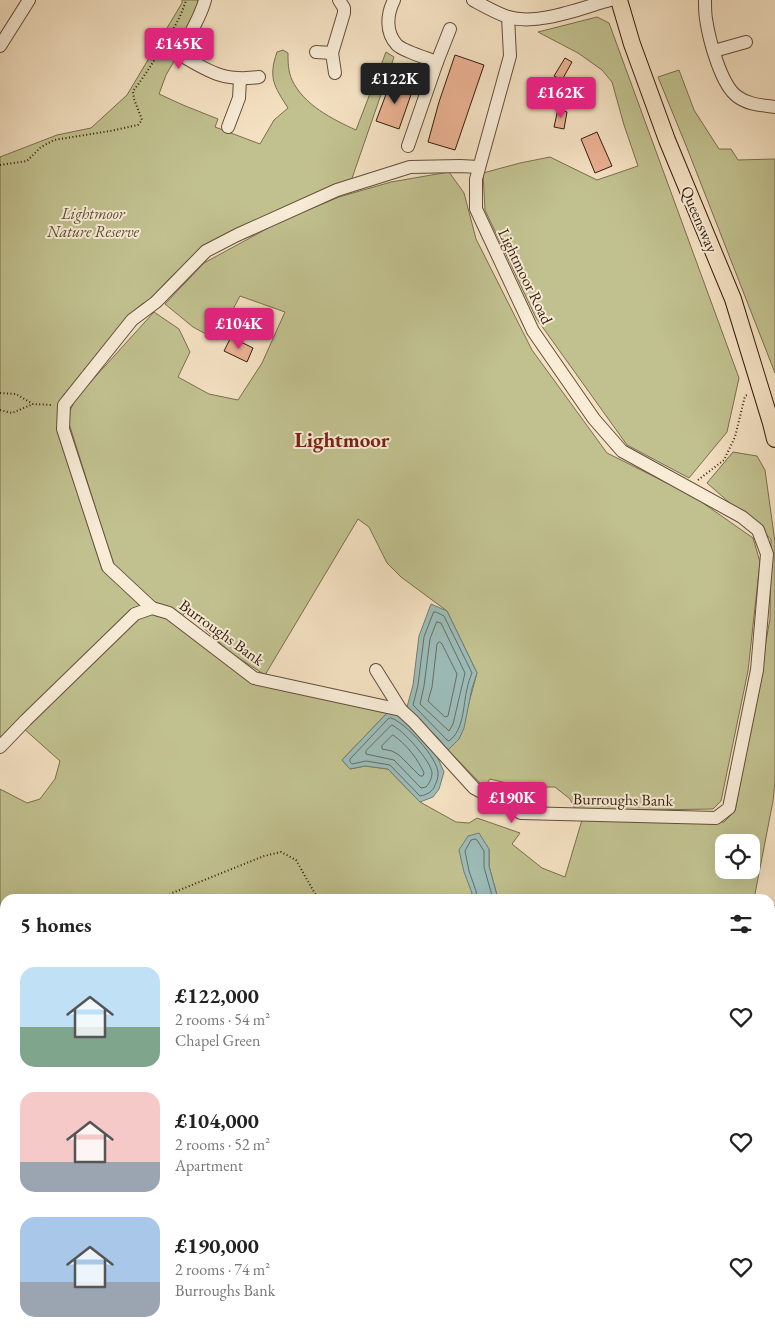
<!DOCTYPE html>
<html lang="en">
<head>
<meta charset="utf-8">
<style>
  body { margin:0; font-family:"EB Garamond",serif; background:#f2f2f2; color:#222; height:100vh; display:flex; flex-direction:column; font-size:19px; white-space:nowrap }
  * { box-sizing:border-box; margin:0 }
  p { font-size:16px; color:#767676 }
  .icon { flex:none; width:28px; height:28px; fill:none; stroke:currentColor; stroke-width:2; stroke-linecap:round; stroke-linejoin:round }
  .map { position:relative; flex:1; overflow:hidden }
  .details { position:absolute; left:0px; top:894px; width:775px; height:446px; display:flex; flex-direction:column; background:#fff; border-radius:15px 15px 0 0; box-shadow:0 5px 20px #0002 }
  .details>* { flex:none }
  .buttons { position:absolute; left:715px; top:834px; display:grid; gap:10px }
  .buttons a { display:grid; place-items:center; width:45px; height:45px; border-radius:10px; background:#fff; box-shadow:0 5px 20px #0002; font-size:25px }
  .price { position:absolute; translate:-50% -42px; padding:0 11px; border-radius:5px; background:#db2777; color:#fff; font-size:16px; line-height:32px; filter:drop-shadow(0 1px 2px #0008) }
  .price::after { content:''; position:absolute; left:50%; top:30px; width:15px; height:11px; margin-left:-8px; background:inherit; clip-path:polygon(0 0,100% 0,50% 100%) }
  .price.current { background:#222; color:#fff }
  ul { padding:0; list-style:none }
  li { display:flex; align-items:center; gap:15px; height:125px; padding:0 20px }
  li span { display:grid; place-items:center; flex:none; width:140px; height:100px; border-radius:15px; color:#555 }
  li>.icon { margin-inline-start:auto }
  span .icon { width:60px; height:60px; fill:#fffc; stroke-width:1 }
  li b { font-size:21px }
  h2 { display:flex; justify-content:space-between; align-items:center; height:60px; padding:0 20px; font-size:21px }
  .map>svg:first-child { display:block }
</style>
</head>
<body>
<div class="map">
<svg width="775" height="1339" viewBox="0 0 775 1339">
  <rect width="100%" height="100%" fill="#f4e1c2"/>
  <filter id="stains"><feTurbulence type="fractalNoise" baseFrequency=".004" numOctaves="4"/><feColorMatrix values="0 0 0 0 .2 0 0 0 0 .09 0 0 0 0 .02 0 0 0 .5 -.17"/></filter>
  <radialGradient id="worn" r=".72"><stop offset=".6" stop-color="#630" stop-opacity="0"/><stop offset="1" stop-color="#630" stop-opacity=".3"/></radialGradient>
  <g fill="#c1c18f" stroke="#7a6e4e" fill-rule="evenodd">
    <path d="M182 0H198L197 13 173 55 176 58 166 75 159 94 183 105 218 119 215 127 260 144 274 120 288 108C274 86 268 78 277 52L283 50 288 53C288 62 288 71 292 80 304 105 332 119 356 130L386 52 394 57 350 184 191 258 169 279 149 301 142 304 126 318 62 397 58 433 96 536 98 516 67 417 76 398 154 312 179 329 190 352 178 377 209 394 238 400 262 363 285 312 240 296 217 340 193 327 165 304 204 263 281 221 339 197 391 182 449 172 464 193 476 239 532 350 607 453 693 496 753 538 760 562 748 671 721 801 713 809 576 811 570 799 555 787H523L490 779 484 787 448 750 459 739 477 673 447 611 401 577 387 563 369 527 358 519 265 675 231 653 186 612 175 623 248 681 388 712 342 760 350 769 365 766 388 769 420 802 456 822 469 823 477 818 520 833 512 844 542 868 565 877 582 820 724 822 735 811 770 619 771 539 707 483 733 452 757 456 765 470 775 542V781L773 801 754 899H498L489 866V849L472 893V899H5V1086L0 1084V789L27 803 40 799 55 779 60 761 23 728 38 714 26 711 0 738V157L57 135 91 128 127 95 182 3ZM724 842H751V870H724Z"/>
    <path d="M597 17 609 23 739 378 727 432 689 478 627 445 536 318 485 210 483 173 520 163 550 157 597 180 638 166 624 125 612 82 602 70 578 53 538 32Z"/>
    <path d="M679 70 694 110 719 149H731L738 160 775 159V373L687 148 658 77Z"/>
    <path d="M775 972V1339H594L596 1335H770V985Z"/>
    <path d="M0 1115 5 1116V1265L0 1245Z"/>
    <path d="M22 1335H554L552 1339H23Z"/>
  </g>
  <g fill="#9cbcb8" stroke="#727c73">
    <path d="M431 604 447 611 477 673 472 688 464 728 459 739 448 750 438 738 407 707 413 685 419 636Z"/>
    <path d="M388 712 398 715 405 720 436 754 444 772 439 789 433 797 420 802 388 769 365 766 350 769 342 760Z"/>
    <path d="M479 833 489 849V866L498 899H472V893L464 872 459 850 468 836Z"/>
  </g>
  <g fill="none" stroke-linecap="round" stroke-linejoin="round">
    <g stroke="#686c62" stroke-width="1">
      <path d="M434 612H436L444 616 472 673C470 678 468 683 467 689 463 706 464 730 449 741L447 740 413 705 418 685 424 637Z"/>
      <path d="M437 622 441 623 465 673 453 724 449 731 420 704 424 686 430 639Z"/>
      <path d="M440 642 442 644 457 674 448 716 445 717 428 701 432 687 437 644Z"/>
      <path d="M391 718C405 722 439 759 438 774 438 777 437 782 435 785 433 792 426 795 420 796L390 765 366 761 352 764 350 762V759L388 719Z"/>
      <path d="M392 725C403 730 431 761 432 773 432 778 429 784 426 787L421 788 394 760 366 754V751Z"/>
      <path d="M393 735C406 744 418 759 424 773L423 776H420L399 755 392 751 382 749V746Z"/>
      <path d="M477 899 476 891 469 871 465 851 471 840 475 839 477 840 484 851V867L493 899"/>
    </g>
  </g>
  <g fill="#eab192" stroke="#341c0c">
    <path d="M455 55 484 65 455 150 428 142 439 102Z"/>
    <path d="M565 58 572 62 562 80 554 76Z"/>
    <path d="M391 81 413 89 399 129 376 121Z"/>
    <path d="M558 109 567 112 564 129 554 127Z"/>
    <path d="M597 132 612 166 595 173 581 139Z"/>
    <path d="M231 337 253 348 247 362 224 351Z"/>
  </g>
  <g fill="none" stroke-linecap="round" stroke-linejoin="round">
    <g stroke="#644d3a" stroke-width="14">
      <g id="minor">
        <path d="M205 0C200 19 188 37 179 54 208 71 223 82 259 77"/>
        <path d="M394 0C387 14 385 32 397 45 405 52 427 58 437 62L408 146"/>
        <path d="M473 0C484 6 496 13 508 17 537 26 581 8 610 0"/>
        <path d="M705 0C705 6 705 13 706 19 709 39 721 86 738 97 749 105 762 105 775 107"/>
        <path d="M0 46 29 0"/>
        <path d="M714 51 746 42"/>
        <path d="M316 52 332 53 344 13V8L339 0"/>
        <path d="M332 53 335 73"/>
        <path d="M437 62 450 29"/>
        <path d="M228 127 239 98 240 79"/>
        <path d="M152 608 108 567 63 429 64 405 132 320 156 302 206 251 237 235 337 190 410 167 460 166 479 167"/>
        <path d="M376 670 401 710"/>
        <path d="M0 747 26 720 135 614 152 608 169 613 254 678 401 710 413 721 474 788 521 813 716 818 729 808 757 670 767 554 758 530 742 517 622 451 594 419 533 331 476 209V179L510 56 508 17"/>
        <path d="M770 1076 775 1063"/>
        <path d="M0 1256 5 1279"/>
        <path d="M16 1335V1339"/>
        <path d="M630 1339 633 1335"/>
      </g>
    </g>
    <g stroke="#341c0c" stroke-width="18">
      <g id="major">
        <path d="M619 0 632 44 667 140 733 299 771 423 775 439"/>
        <path d="M770 932 775 914"/>
        <path d="M578 1339 581 1335"/>
      </g>
    </g>
    <g stroke="#341c0c" stroke-width="2" stroke-dasharray="1 2.5" stroke-linecap="butt">
      <path d="M160 52 168 56"/>
      <path d="M0 165 27 161 41 147 54 140 110 131 138 125 142 120 134 99 133 91C144 77 152 64 161 49 171 33 181 18 186 0"/>
      <path d="M0 393 16 394 33 404 52 405"/>
      <path d="M0 410 12 413 33 404"/>
      <path d="M698 480 724 460 735 437 745 396 749 394"/>
      <path d="M164 899 172 893 264 856 281 852 296 860 318 899"/>
      <path d="M0 1133H5"/>
      <path d="M0 1213 5 1224"/>
      <path d="M64 1335 69 1339"/>
      <path d="M260 1339 262 1335"/>
      <path d="M543 1339 545 1335"/>
    </g>
    <use href="#minor" stroke="#f8ecd7" stroke-width="12"/>
    <use href="#major" stroke="#f4e1c2" stroke-width="16"/>
  </g>
  <g text-anchor="middle" stroke-width="4" stroke-linejoin="round" paint-order="stroke">
    <g font-size="16" font-style="italic" fill="#5e4e33" stroke="#f8ecd7">
      <text x="93" y="219">Lightmoor<tspan x="93" dy="18">Nature Reserve</tspan></text>
    </g>
    <g font-size="16" fill="#341c0c" stroke="#f8ecd7">
      <text transform="translate(700 219) rotate(67)" y="6">Queensway</text>
      <text transform="translate(526 276) rotate(64)" y="6">Lightmoor Road</text>
      <text transform="translate(222 632) rotate(36)" y="6">Burroughs Bank</text>
      <text transform="translate(623 799) rotate(1)" y="6">Burroughs Bank</text>
    </g>
    <g font-size="21" font-weight="bold" fill="#7a1f14" stroke="#f8ecd7">
      <text x="342" y="447">Lightmoor</text>
    </g>
  </g>
  <rect width="100%" height="100%" filter="url(#stains)"/>
  <rect width="100%" height="100%" fill="url(#worn)"/>
</svg>
<div class="buttons">
<a><svg class="icon" aria-label="locate" viewBox="0 0 24 24"><circle cx="12" cy="12" r="6"/><path d="M12 2v4M12 18v4M2 12h4M18 12h4"/></svg></a>
</div>
<b class="price" style="left:179px;top:70px">£145K</b>
<b class="price current" style="left:395px;top:105px">£122K</b>
<b class="price" style="left:561px;top:119px">£162K</b>
<b class="price" style="left:239px;top:350px">£104K</b>
<b class="price" style="left:512px;top:824px">£190K</b>
<section class="details">
<h2>5 homes<svg class="icon" aria-label="filters" viewBox="0 0 24 24"><path d="M4 7h16M4 17h16"/><circle cx="9" cy="7" r="2"/><circle cx="15" cy="17" r="2"/></svg></h2>
<ul>
<li><span style="background:linear-gradient(#bfe0f5 60%,#7fa58c 0)"><svg class="icon" aria-label="home" viewBox="0 0 24 24"><path d="M3 11l9-7 9 7M6 9v11h12V9"/></svg></span><div><b>£122,000</b><p>2 rooms · 54 m²</p><p>Chapel Green</p></div><svg class="icon" aria-label="heart" viewBox="0 0 24 24"><path d="M12 20l-8-8c-3-5 5-10 8-4 3-6 11-1 8 4z"/></svg></li>
<li><span style="background:linear-gradient(#f6c9c9 70%,#9aa5b1 0)"><svg class="icon" aria-label="home" viewBox="0 0 24 24"><path d="M3 11l9-7 9 7M6 9v11h12V9"/></svg></span><div><b>£104,000</b><p>2 rooms · 52 m²</p><p>Apartment</p></div><svg class="icon" aria-label="heart" viewBox="0 0 24 24"><path d="M12 20l-8-8c-3-5 5-10 8-4 3-6 11-1 8 4z"/></svg></li>
<li><span style="background:linear-gradient(#a9c7e8 65%,#9aa5b1 0)"><svg class="icon" aria-label="home" viewBox="0 0 24 24"><path d="M3 11l9-7 9 7M6 9v11h12V9"/></svg></span><div><b>£190,000</b><p>2 rooms · 74 m²</p><p>Burroughs Bank</p></div><svg class="icon" aria-label="heart" viewBox="0 0 24 24"><path d="M12 20l-8-8c-3-5 5-10 8-4 3-6 11-1 8 4z"/></svg></li>
</ul>
</section>
</div>
</body>
</html>
